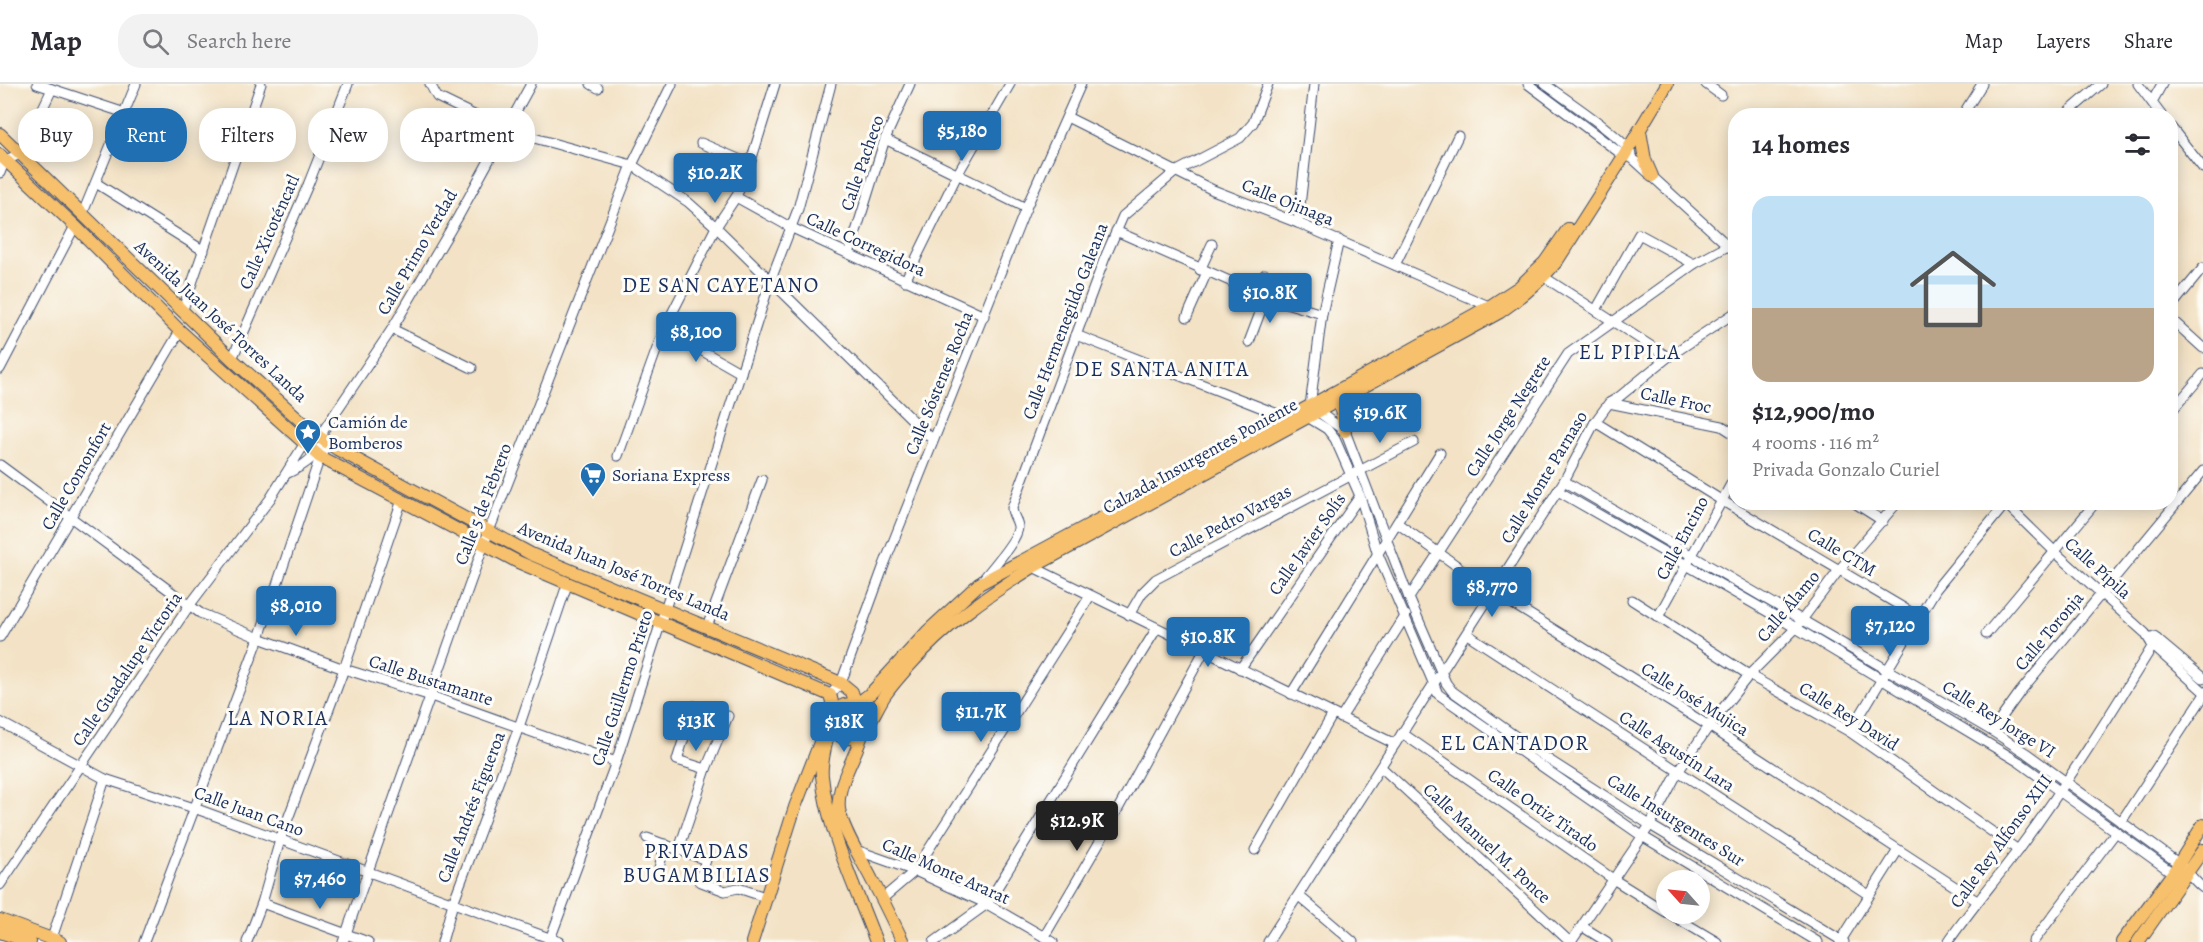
<!DOCTYPE html>
<html lang="en">
<head>
<meta charset="utf-8">
<style>
  body { margin:0; font-family:Alegreya,serif; background:#f2f2f3; color:#2b2b33; height:100vh; display:flex; flex-direction:column; font-size:22px; white-space:nowrap }
  * { box-sizing:border-box; margin:0 }
  p { font-size:20px; color:#7c7c81 }
  .icon { flex:none; width:33px; height:33px; fill:none; stroke:currentColor; stroke-width:2; stroke-linecap:round; stroke-linejoin:round }
  .map { position:relative; flex:1; overflow:hidden }
  .details { position:absolute; left:1728px; top:24px; width:450px; height:402px; display:flex; flex-direction:column; background:#fff; border-radius:24px; box-shadow:0 3px 15px #0003 }
  .details>* { flex:none }
  .guide { position:absolute; left:18px; top:24px; width:570px; height:54px; display:flex; gap:12px }
  .needle { width:39px; rotate:297deg }
  .buttons { position:absolute; left:1656px; top:786px; display:grid; gap:12px }
  .buttons a { display:grid; place-items:center; width:54px; height:54px; border-radius:50%; background:#fff; box-shadow:0 3px 15px #0003; font-size:30px }
  .price { position:absolute; translate:-50% -51px; padding:0 14px; border-radius:6px; background:#1f6fb2; color:#fff; font-size:20px; line-height:39px; filter:drop-shadow(0 2px 3px #0008) }
  .price::after { content:''; position:absolute; left:50%; top:36px; width:18px; height:14px; margin-left:-9px; background:inherit; clip-path:polygon(0 0,100% 0,50% 100%) }
  .price.active { background:#222; color:#fff }
  ul { padding:0; list-style:none }
  li { display:grid; align-content:center; gap:12px; height:318px; padding:0 24px }
  li span { display:grid; place-items:center; height:186px; border-radius:18px; color:#555 }
  li>.icon { margin-inline-start:auto }
  span .icon { width:108px; height:108px; fill:#fffc; stroke-width:1 }
  li b { font-size:26px }
  h2 { display:flex; justify-content:space-between; align-items:center; height:72px; padding:0 24px; font-size:26px }
  .chip { padding:0 21px; border-radius:24px; background:#fff; box-shadow:0 3px 15px #0003; font-size:21px; line-height:54px }
  .chip.active { background:#1f6fb2; color:#fff }
  header { display:flex; align-items:center; gap:36px; box-sizing:border-box; height:84px; padding:0 30px; background:#fff; border-bottom:2px solid #e1e1e2 }
  header strong { font-size:28px }
  nav { display:flex; gap:33px; margin-inline-start:auto; font-size:21px }
  .search { width:420px; height:54px; background:#f2f2f3; display:flex; align-items:center; gap:15px; box-sizing:border-box; padding:0 21px; border-radius:24px; color:#7c7c81; font-size:22px }
  .map>svg:first-child { display:block }
</style>
</head>
<body>
<header>
<strong>Map</strong>
<div class="search"><svg class="icon" aria-label="search" viewBox="0 0 24 24"><circle cx="10" cy="10" r="6"/><path d="M15 15l6 6"/></svg>Search here</div>
<nav><a>Map</a><a>Layers</a><a>Share</a></nav>
</header>
<div class="map">
<svg width="2203" height="858" viewBox="0 0 2203 858">
  <rect width="100%" height="100%" fill="#fdfcf7"/>
  <filter id="ink" filterUnits="userSpaceOnUse"><feTurbulence type="fractalNoise" baseFrequency=".0167" numOctaves="2"/><feDisplacementMap in="SourceGraphic" scale="12" xChannelSelector="R" yChannelSelector="G"/><feConvolveMatrix kernelMatrix="1 2 1 2 8 2 1 2 1" color-interpolation-filters="sRGB"/></filter>
  <filter id="wash" filterUnits="userSpaceOnUse"><feTurbulence type="fractalNoise" baseFrequency=".008" numOctaves="4" result="noise"/><feDisplacementMap in="SourceGraphic" scale="24" xChannelSelector="R" yChannelSelector="G"/><feGaussianBlur stdDeviation="1.35" result="paint"/><feColorMatrix in="noise" values="0 0 0 0 0 0 0 0 0 0 0 0 0 0 0 0 0 1.4 0 .05"/><feComposite in="paint" operator="in"/></filter>
  <g filter="url(#wash)">
    <rect width="100%" height="100%" fill="#f3e2c5"/>
  </g>
  <g filter="url(#ink)">
    <g fill="none" stroke-linecap="round" stroke-linejoin="round">
      <g stroke="#3b4a6d" stroke-width="11">
        <g id="minor">
          <path d="M37 0 125 29"/>
          <path d="M430 0 437 13 505 46 632 81 688 118 716 143 933 356"/>
          <path d="M591 0 598 4"/>
          <path d="M1528 0 1624 72 1632 74 1736 169"/>
          <path d="M1545 0C1562 13 1625 54 1631 70"/>
          <path d="M1706 0 1721 11"/>
          <path d="M2138 0 2162 32"/>
          <path d="M2152 18 2162 0"/>
          <path d="M1962 32 1982 0"/>
          <path d="M2064 32 2101 0"/>
          <path d="M1067 33 1213 106 1298 139 1493 224"/>
          <path d="M2170 42 2203 84"/>
          <path d="M885 55 1026 124"/>
          <path d="M701 59 750 80"/>
          <path d="M0 89 5 76 21 70 52 5"/>
          <path d="M96 99 204 167"/>
          <path d="M736 113 790 143 984 232"/>
          <path d="M82 131 136 0"/>
          <path d="M1298 139 1314 0"/>
          <path d="M1116 147 1266 213 1322 230"/>
          <path d="M1339 156 1322 230 1310 322 1345 347 1409 514 1446 599 1452 607 1546 674 1650 741 1844 858"/>
          <path d="M849 170 885 55 910 0"/>
          <path d="M1395 181 1458 52"/>
          <path d="M1200 186 1212 160"/>
          <path d="M1544 193 1668 273"/>
          <path d="M905 197 957 91 1010 0"/>
          <path d="M1257 209 1265 190"/>
          <path d="M2170 224 2203 184"/>
          <path d="M1596 226 1639 150 1694 180"/>
          <path d="M182 228 261 0"/>
          <path d="M1187 233 1207 188"/>
          <path d="M2170 234 2203 264"/>
          <path d="M392 245 472 284"/>
          <path d="M664 245 741 289"/>
          <path d="M1076 251 1288 334"/>
          <path d="M1249 258 1266 213"/>
          <path d="M232 275 308 101 348 0"/>
          <path d="M0 285 75 142"/>
          <path d="M1609 319 1722 342 1736 351"/>
          <path d="M2170 329 2203 290"/>
          <path d="M1304 331 1327 345 1335 355 1360 412 1377 468 1438 610 1642 752 1818 858"/>
          <path d="M1595 338 1721 416 1919 533"/>
          <path d="M323 351V347L392 245 458 133 531 0"/>
          <path d="M618 372 664 245 716 143 736 113 750 80 775 0"/>
          <path d="M0 381 200 529 259 554 344 585 431 612 616 678"/>
          <path d="M286 390C299 384 312 377 319 364"/>
          <path d="M1564 397 1992 647 2026 669 2178 779C2188 787 2193 796 2203 804"/>
          <path d="M1558 407 1796 544 2019 678 2177 792"/>
          <path d="M1853 418 1883 437"/>
          <path d="M2004 418 2055 468 2145 549 2153 562 2203 607"/>
          <path d="M1397 439 1492 507 1709 642 1977 817"/>
          <path d="M1033 483 1395 660"/>
          <path d="M981 498C989 487 1020 454 1018 442 1017 435 1012 431 1012 424L1104 176 1123 132 1175 88 1240 54 1253 39 1268 0"/>
          <path d="M1409 514 1568 270 1694 180 1728 162"/>
          <path d="M1632 516 1749 591 1850 648 2018 766"/>
          <path d="M1129 531 1142 509 1156 495 1414 358"/>
          <path d="M1658 533 1736 391"/>
          <path d="M707 543 762 396"/>
          <path d="M1467 550 1869 811"/>
          <path d="M1986 550 2096 418"/>
          <path d="M0 553 180 247"/>
          <path d="M2154 553 2203 594"/>
          <path d="M1240 585 1360 412"/>
          <path d="M1291 610 1440 369"/>
          <path d="M830 611 841 599 884 481 1026 124 1081 0"/>
          <path d="M694 622 677 676 706 685"/>
          <path d="M1341 634 1406 531"/>
          <path d="M0 638 105 695 194 724 560 858"/>
          <path d="M1992 647 2020 608 2203 387"/>
          <path d="M1850 648 1936 505 2007 418"/>
          <path d="M1402 649 1613 795 1666 828"/>
          <path d="M1381 683 1570 858"/>
          <path d="M2121 738 2203 613"/>
          <path d="M647 754 706 776 699 797 725 807 738 804 768 814"/>
          <path d="M679 765 706 685 728 632"/>
          <path d="M856 766 915 787 987 820 1053 858"/>
          <path d="M1255 766 1333 630"/>
          <path d="M659 784 665 760"/>
          <path d="M0 801 189 522 270 415 305 359 314 349 323 347"/>
          <path d="M1299 812 1353 858"/>
          <path d="M882 815 915 787 1090 512"/>
          <path d="M262 819 368 858"/>
          <path d="M1670 830 1717 858"/>
          <path d="M1583 843 1607 858"/>
          <path d="M1044 853 1106 747 1204 567"/>
          <path d="M52 854 105 695"/>
          <path d="M144 858 259 554 320 373 327 359"/>
          <path d="M247 858 262 819 280 756 344 585 402 416"/>
          <path d="M343 858 484 460 632 81 672 0"/>
          <path d="M442 858 453 819 519 643 568 498"/>
          <path d="M549 858 616 678 770 198 798 125 831 0"/>
          <path d="M934 858 987 820 1157 544"/>
          <path d="M1268 858 1564 397 1595 338 1609 319 1619 313 1668 273 1736 228"/>
          <path d="M1571 858 1650 741 1678 688 1709 642 1749 591 1796 544 1839 486 1898 418"/>
          <path d="M1840 858 1898 766"/>
          <path d="M1948 858C1970 826 1995 797 2018 766 2068 699 2113 626 2157 555"/>
          <path d="M2033 858 2116 748"/>
        </g>
      </g>
      <g stroke="#3b4a6d" stroke-width="14">
        <g id="major">
          <path d="M1640 47 1645 76 1652 92"/>
          <path d="M0 50 232 275 319 353 337 365 531 470 841 599 852 608 856 621"/>
          <path d="M0 71 75 142 180 247 320 373 518 478 830 611C839 632 819 667 822 692 827 746 857 807 876 858"/>
          <path d="M1339 316 1345 347"/>
          <path d="M856 621 871 609 927 548 979 500 1299 328 1490 222 1519 203 1545 178 1568 145"/>
          <path d="M831 632C839 617 861 615 865 633 866 638 864 642 863 647 857 672 836 699 839 725 842 745 863 778 872 796 883 816 893 837 903 858"/>
          <path d="M830 641C836 651 845 658 856 652 870 644 876 624 885 611 892 601 900 592 908 583 946 540 985 513 1033 483L1500 228C1522 213 1540 198 1557 177L1624 72 1667 0"/>
          <path d="M0 836 60 858"/>
          <path d="M0 848 30 858"/>
          <path d="M752 858 795 723 821 656"/>
          <path d="M2122 858 2173 789 2203 741"/>
          <path d="M2138 858 2203 766"/>
        </g>
      </g>
      <use href="#minor" stroke="#fff" stroke-width="9"/>
      <use href="#major" stroke="#f7c06c" stroke-width="12"/>
    </g>
  </g>
  <defs>
    <g id="sight-pin" transform="scale(1.35)"><path d="M0 17L-7.5 6A9.5 9.5 0 1 1 7.5 6Z" fill="#1f6fb2" stroke="#fdfcf7"/><path d="M0-6L1.8-2.2L6-1.7L2.9 1.2L3.7 5.4L0 3.3L-3.7 5.4L-2.9 1.2L-6-1.7L-1.8-2.2Z" fill="#fff"/></g>
    <g id="supermarket-pin" transform="scale(1.35)"><path d="M0 17L-7.5 6A9.5 9.5 0 1 1 7.5 6Z" fill="#1f6fb2" stroke="#fdfcf7"/><path d="M-6-5.5h2.5l.6 2H6L4.5 2H-2.5L-4.4-4H-6ZM-1.5 3.2a1.3 1.3 0 1 0 .1 0ZM3 3.2a1.3 1.3 0 1 0 .1 0Z" fill="#fff"/></g>
  </defs>
  <g fill-rule="evenodd">
    <use href="#sight-pin" x="308" y="348"/>
    <use href="#supermarket-pin" x="593" y="391"/>
  </g>
  <g text-anchor="middle" stroke-width="6" stroke-linejoin="round" paint-order="stroke">
    <g font-size="18" fill="#1b2f5e" stroke="#fdfcf7">
      <text transform="translate(862 79) rotate(-71)" y="6">Calle Pacheco</text>
      <text transform="translate(1288 118) rotate(22)" y="6">Calle Ojinaga</text>
      <text transform="translate(269 148) rotate(-66)" y="6">Calle Xicoténcatl</text>
      <text transform="translate(866 160) rotate(25)" y="6">Calle Corregidora</text>
      <text transform="translate(417 168) rotate(-60)" y="6">Calle Primo Verdad</text>
      <text transform="translate(221 237) rotate(43)" y="6">Avenida Juan José Torres Landa</text>
      <text transform="translate(1065 237) rotate(-69)" y="6">Calle Hermenegildo Galeana</text>
      <text transform="translate(939 299) rotate(-68)" y="6">Calle Sóstenes Rocha</text>
      <text transform="translate(1676 316) rotate(12)" y="6">Calle Froc</text>
      <text transform="translate(1508 332) rotate(-57)" y="6">Calle Jorge Negrete</text>
      <text transform="translate(1200 372) rotate(-29)" y="6">Calzada Insurgentes Poniente</text>
      <text transform="translate(76 392) rotate(-60)" y="6">Calle Comonfort</text>
      <text transform="translate(1544 393) rotate(-59)" y="6">Calle Monte Parnaso</text>
      <text transform="translate(483 420) rotate(-69)" y="6">Calle 5 de Febrero</text>
      <text transform="translate(1230 437) rotate(-28)" y="6">Calle Pedro Vargas</text>
      <text transform="translate(1682 454) rotate(-62)" y="6">Calle Encino</text>
      <text transform="translate(1307 460) rotate(-55)" y="6">Calle Javier Solís</text>
      <text transform="translate(1842 468) rotate(31)" y="6">Calle CTM</text>
      <text transform="translate(2098 484) rotate(42)" y="6">Calle Pípila</text>
      <text transform="translate(624 487) rotate(23)" y="6">Avenida Juan José Torres Landa</text>
      <text transform="translate(1788 522) rotate(-50)" y="6">Calle Álamo</text>
      <text transform="translate(2049 547) rotate(-50)" y="6">Calle Toronja</text>
      <text transform="translate(127 585) rotate(-56)" y="6">Calle Guadalupe Victoria</text>
      <text transform="translate(431 596) rotate(18)" y="6">Calle Bustamante</text>
      <text transform="translate(622 604) rotate(-72)" y="6">Calle Guillermo Prieto</text>
      <text transform="translate(1695 615) rotate(32)" y="6">Calle José Mujica</text>
      <text transform="translate(1849 632) rotate(32)" y="6">Calle Rey David</text>
      <text transform="translate(1999 635) rotate(32)" y="6">Calle Rey Jorge VI</text>
      <text transform="translate(1677 667) rotate(33)" y="6">Calle Agustín Lara</text>
      <text transform="translate(471 723) rotate(-69)" y="6">Calle Andrés Figueroa</text>
      <text transform="translate(1543 726) rotate(35)" y="6">Calle Ortiz Tirado</text>
      <text transform="translate(249 727) rotate(20)" y="6">Calle Juan Cano</text>
      <text transform="translate(1676 736) rotate(32)" y="6">Calle Insurgentes Sur</text>
      <text transform="translate(2001 757) rotate(-54)" y="6">Calle Rey Alfonso XIII</text>
      <text transform="translate(1487 759) rotate(43)" y="6">Calle Manuel M. Ponce</text>
      <text transform="translate(946 787) rotate(24)" y="6">Calle Monte Ararat</text>
    </g>
    <g font-size="18" fill="#1b2f5e" stroke="#fdfcf7" text-anchor="start">
      <text x="328" y="344">Camión de<tspan x="328" dy="21">Bomberos</tspan></text>
      <text x="612" y="397">Soriana Express</text>
    </g>
    <g font-size="21" letter-spacing="1.5" fill="#1b2f5e" stroke="#fdfcf7">
      <text x="721" y="208">DE SAN CAYETANO</text>
      <text x="1630" y="275">EL PIPILA</text>
      <text x="1162" y="292">DE SANTA ANITA</text>
      <text x="278" y="641">LA NORIA</text>
      <text x="1515" y="666">EL CANTADOR</text>
      <text x="697" y="774">PRIVADAS<tspan x="697" dy="24">BUGAMBILIAS</tspan></text>
    </g>
  </g>
</svg>
<div class="buttons">
<a><svg class="needle" viewBox="-14 -14 28 28"><path d="M0-13l5 13h-10z" fill="#e53935"/><path d="M0 13l5-13h-10z" fill="#7c7c81"/></svg></a>
</div>
<b class="price" style="left:962px;top:78px">$5,180</b>
<b class="price" style="left:715px;top:120px">$10.2K</b>
<b class="price" style="left:1270px;top:240px">$10.8K</b>
<b class="price" style="left:696px;top:279px">$8,100</b>
<b class="price" style="left:1380px;top:360px">$19.6K</b>
<b class="price" style="left:1492px;top:534px">$8,770</b>
<b class="price" style="left:296px;top:553px">$8,010</b>
<b class="price" style="left:1890px;top:573px">$7,120</b>
<b class="price" style="left:1208px;top:584px">$10.8K</b>
<b class="price" style="left:981px;top:659px">$11.7K</b>
<b class="price" style="left:696px;top:668px">$13K</b>
<b class="price" style="left:844px;top:669px">$18K</b>
<b class="price active" style="left:1077px;top:768px">$12.9K</b>
<b class="price" style="left:320px;top:826px">$7,460</b>
<div class="guide">
<a class="chip">Buy</a>
<a class="chip active">Rent</a>
<a class="chip">Filters</a>
<a class="chip">New</a>
<a class="chip">Apartment</a>
</div>
<section class="details">
<h2>14 homes<svg class="icon" aria-label="filters" viewBox="0 0 24 24"><path d="M4 7h16M4 17h16"/><circle cx="9" cy="7" r="2"/><circle cx="15" cy="17" r="2"/></svg></h2>
<ul>
<li><span style="background:linear-gradient(#bfe0f5 60%,#b9a48a 0)"><svg class="icon" aria-label="home" viewBox="0 0 24 24"><path d="M3 11l9-7 9 7M6 9v11h12V9"/></svg></span><div><b>$12,900/mo</b><p>4 rooms · 116 m²</p><p>Privada Gonzalo Curiel</p></div></li>
</ul>
</section>
</div>
</body>
</html>
